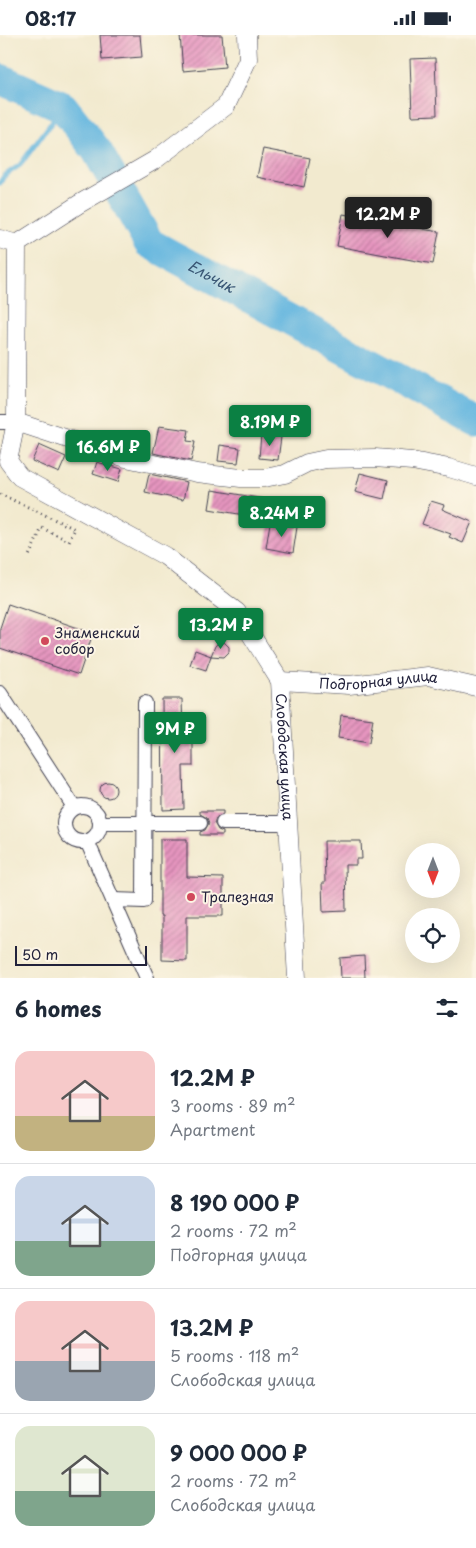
<!DOCTYPE html>
<html lang="en">
<head>
<meta charset="utf-8">
<style>
  body { margin:0; font-family:"Playpen Sans",sans-serif; background:#f2f2f3; color:#1f2937; height:100vh; display:flex; flex-direction:column; font-size:19px; white-space:nowrap }
  * { box-sizing:border-box; margin:0 }
  p { font-size:16px; color:#747a83 }
  .icon { flex:none; width:28px; height:28px; fill:none; stroke:currentColor; stroke-width:2; stroke-linecap:round; stroke-linejoin:round }
  .map { position:relative; height:943px; overflow:hidden }
  .sheet { display:flex; flex-direction:column; background:#fff; flex:1 }
  .sheet>* { flex:none }
  .needle { width:32px; rotate:180deg }
  .fabs { position:absolute; left:405px; top:808px; display:grid; gap:10px }
  .fabs a { display:grid; place-items:center; width:55px; height:55px; border-radius:50%; background:#fff; box-shadow:0 5px 20px #0002; font-size:25px }
  .scale { position:absolute; left:15px; bottom:12px; width:132px; box-sizing:border-box; padding-left:5px; border:2px solid #22223b; border-top:0; font-size:14px; line-height:18px; white-space:nowrap; color:#22223b; -webkit-text-stroke:4px #fcf5e5; paint-order:stroke }
  .price { position:absolute; translate:-50% -42px; padding:0 11px; border-radius:5px; background:#0b8043; color:#fff; font-size:16px; line-height:32px; filter:drop-shadow(0 1px 2px #0008) }
  .price::after { content:''; position:absolute; left:50%; top:30px; width:15px; height:11px; margin-left:-8px; background:inherit; clip-path:polygon(0 0,100% 0,50% 100%) }
  .price.active { background:#222; color:#fff }
  ul { padding:0; list-style:none }
  li { display:flex; align-items:center; gap:15px; height:125px; padding:0 15px }
  li+li { border-top:1px solid #e0e1e3 }
  li span { display:grid; place-items:center; flex:none; width:140px; height:100px; border-radius:15px; color:#555 }
  li>.icon { margin-inline-start:auto }
  span .icon { width:60px; height:60px; fill:#fffc; stroke-width:1 }
  li b { font-size:21px }
  h2 { display:flex; justify-content:space-between; align-items:center; height:60px; padding:0 15px; font-size:21px }
  .status { display:flex; justify-content:space-between; align-items:center; height:35px; padding:0 25px; background:#fff; direction:ltr }
  .status svg { height:14px; fill:currentColor }
  .map>svg:first-child { display:block }
</style>
</head>
<body>
<div class="status"><b>08:17</b><svg viewBox="0 0 49 12"><path d="M0 12V9h3v3zM5 12V6h3v6zM10 12V3h3v9zM15 12V0h3v12zM26 1h20v11H26zM47 4h2v5h-2z"/></svg></div>
<div class="map">
<svg width="476" height="943" viewBox="0 0 476 943">
  <defs>
    <pattern id="building-hatch" width="6" height="6" patternUnits="userSpaceOnUse" patternTransform="scale(1.25)"><rect width="6" height="6" fill="#e695bf"/><path d="M-1 1l2-2M0 6l6-6M5 7l2-2" fill="none" stroke="#ba799c"/></pattern>
  </defs>
  <rect width="100%" height="100%" fill="#fcf5e5"/>
  <filter id="ink" filterUnits="userSpaceOnUse"><feTurbulence type="fractalNoise" baseFrequency=".02" numOctaves="2"/><feDisplacementMap in="SourceGraphic" scale="10" xChannelSelector="R" yChannelSelector="G"/><feConvolveMatrix kernelMatrix="1 2 1 2 8 2 1 2 1" color-interpolation-filters="sRGB"/></filter>
  <filter id="wash" filterUnits="userSpaceOnUse"><feTurbulence type="fractalNoise" baseFrequency=".0096" numOctaves="4" result="noise"/><feDisplacementMap in="SourceGraphic" scale="20" xChannelSelector="R" yChannelSelector="G"/><feGaussianBlur stdDeviation="1.12" result="paint"/><feColorMatrix in="noise" values="0 0 0 0 0 0 0 0 0 0 0 0 0 0 0 0 0 1.4 0 .05"/><feComposite in="paint" operator="in"/></filter>
  <g filter="url(#wash)">
    <rect width="100%" height="100%" fill="#f2eacf"/>
    <g fill="none" stroke-linecap="round" stroke-linejoin="round">
      <path stroke="#63b6df" stroke-width="5" d="M0 148 4 141 20 130 63 72"/>
      <path stroke="#63b6df" stroke-width="31" id="s1" d="M0 44 63 72 97 116 149 208 476 386"/>
    </g>
    <g id="blocks">
      <g fill="url(#building-hatch)">
        <path d="M100 0H140L142 22 102 25Z"/>
        <path d="M180 0H222L225 32 183 36Z"/>
        <path d="M435 23 437 80 412 81 410 24Z"/>
        <path d="M263 114 310 123 304 152 257 142Z"/>
        <path d="M343 179 439 197 433 229 337 211Z"/>
        <path d="M159 391 189 395 187 406 195 407 191 426 153 418Z"/>
        <path d="M261 399 281 402 278 425 259 423Z"/>
        <path d="M39 410 66 422 59 438 32 426Z"/>
        <path d="M220 410 240 413 238 428 218 426Z"/>
        <path d="M97 427 122 434 118 447 93 439Z"/>
        <path d="M360 438 388 445 384 464 355 457Z"/>
        <path d="M149 439 187 447 183 465 145 457Z"/>
        <path d="M212 455 265 464 262 483 209 474Z"/>
        <path d="M431 466 444 470 442 474 472 487 463 508 449 502 451 499 422 489Z"/>
        <path d="M270 488 297 492 293 518 266 513Z"/>
        <path d="M8 569 93 598 79 640 0 613V593Z"/>
        <path d="M219 607H224L229 612V617L224 622 211 621 215 611Z"/>
        <path d="M195 615 211 621 206 635 190 630Z"/>
        <path d="M162 664H182L183 698H193V731H183L184 774 163 775Z"/>
        <path d="M341 680 373 684 369 708 338 703Z"/>
        <circle cx="108" cy="755" r="8"/>
        <path d="M200 776H223V779L216 783 214 788 218 795 223 797V800H200V797L205 795 209 788 207 783 200 779Z"/>
        <path d="M160 804H187V842L223 843V881H187V926L162 925V881H160Z"/>
        <path d="M324 806H361L362 824H356V830H345L346 876 323 877 322 848H325Z"/>
        <path d="M364 921 365 943H341L340 923Z"/>
      </g>
    </g>
  </g>
  <g filter="url(#ink)">
    <use href="#blocks" fill-opacity="0" stroke="#414051" stroke-width="1"/>
    <g fill="none" stroke-linecap="round" stroke-linejoin="round">
      <g stroke="#414051" stroke-width="16">
        <g id="pedestrian">
          <path d="M0 387H16"/>
          <path d="M0 658 74 772"/>
          <circle cx="82" cy="789" r="18"/>
          <path d="M100 788H200"/>
          <path d="M223 788H288"/>
          <path d="M87 806 147 943"/>
          <path d="M113 865 144 866 145 668"/>
        </g>
      </g>
      <g stroke="#414051" stroke-width="19">
        <g id="minor">
          <path id="s2" d="M247 0 248 24 226 71 155 125 79 169 17 209 16 387 8 426 20 442 165 521 237 577 280 646 297 943"/>
          <path d="M0 204 17 209"/>
          <path d="M16 387 126 423 197 438 241 443H264L285 439 307 428 326 424 375 423 412 426 449 433 476 441"/>
          <path id="s3" d="M280 646 349 650 428 641 476 652"/>
        </g>
      </g>
      <path stroke="#414051" stroke-width="3" stroke-dasharray="1 4" stroke-linecap="butt" d="M0 459 75 494 69 506 42 493 28 523"/>
      <use href="#pedestrian" stroke="#fff" stroke-width="14"/>
      <use href="#minor" stroke="#fff" stroke-width="18"/>
    </g>
  </g>
  <g fill="#d1495b" stroke="#fcf5e5" stroke-width="2">
    <circle cx="45" cy="606" r="5"/>
    <circle cx="191" cy="862" r="5"/>
  </g>
  <g text-anchor="middle" stroke-width="4" stroke-linejoin="round" paint-order="stroke">
    <g font-size="14" fill="#22223b" stroke="#fcf5e5" text-anchor="start">
      <text x="55" y="603">Знаменский<tspan x="55" dy="16">собор</tspan></text>
      <text x="201" y="867">Трапезная</text>
    </g>
    <g font-size="14" fill="#22223b" stroke="#fcf5e5">
      <text dy="5" stroke="none"><textPath href="#s3" startOffset="99">Подгорная улица</textPath></text>
      <text dy="5" stroke="none"><textPath href="#s2" startOffset="978">Слободская улица</textPath></text>
    </g>
    <g font-size="15" font-style="italic" fill="#395674" stroke="#fcf5e5">
      <text dy="5" stroke="none"><textPath href="#s1" startOffset="301">Ельчик</textPath></text>
    </g>
  </g>
</svg>
<div class="fabs">
<a><svg class="needle" viewBox="-14 -14 28 28"><path d="M0-13l5 13h-10z" fill="#e53935"/><path d="M0 13l5-13h-10z" fill="#747a83"/></svg></a>
<a><svg class="icon" aria-label="locate" viewBox="0 0 24 24"><circle cx="12" cy="12" r="6"/><path d="M12 2v4M12 18v4M2 12h4M18 12h4"/></svg></a>
</div>
<div class="scale">50 m</div>
<b class="price active" style="left:388px;top:204px">12.2M ₽</b>
<b class="price" style="left:270px;top:412px">8.19M ₽</b>
<b class="price" style="left:108px;top:437px">16.6M ₽</b>
<b class="price" style="left:282px;top:503px">8.24M ₽</b>
<b class="price" style="left:221px;top:615px">13.2M ₽</b>
<b class="price" style="left:175px;top:719px">9M ₽</b>
</div>
<section class="sheet">
<h2>6 homes<svg class="icon" aria-label="filters" viewBox="0 0 24 24"><path d="M4 7h16M4 17h16"/><circle cx="9" cy="7" r="2"/><circle cx="15" cy="17" r="2"/></svg></h2>
<ul>
<li><span style="background:linear-gradient(#f6c9c9 65%,#c2b280 0)"><svg class="icon" aria-label="home" viewBox="0 0 24 24"><path d="M3 11l9-7 9 7M6 9v11h12V9"/></svg></span><div><b>12.2M ₽</b><p>3 rooms · 89 m²</p><p>Apartment</p></div></li>
<li><span style="background:linear-gradient(#c9d6e8 65%,#7fa58c 0)"><svg class="icon" aria-label="home" viewBox="0 0 24 24"><path d="M3 11l9-7 9 7M6 9v11h12V9"/></svg></span><div><b>8 190 000 ₽</b><p>2 rooms · 72 m²</p><p>Подгорная улица</p></div></li>
<li><span style="background:linear-gradient(#f6c9c9 60%,#9aa5b1 0)"><svg class="icon" aria-label="home" viewBox="0 0 24 24"><path d="M3 11l9-7 9 7M6 9v11h12V9"/></svg></span><div><b>13.2M ₽</b><p>5 rooms · 118 m²</p><p>Слободская улица</p></div></li>
<li><span style="background:linear-gradient(#dfe7d0 65%,#7fa58c 0)"><svg class="icon" aria-label="home" viewBox="0 0 24 24"><path d="M3 11l9-7 9 7M6 9v11h12V9"/></svg></span><div><b>9 000 000 ₽</b><p>2 rooms · 72 m²</p><p>Слободская улица</p></div></li>
</ul>
</section>
</body>
</html>
